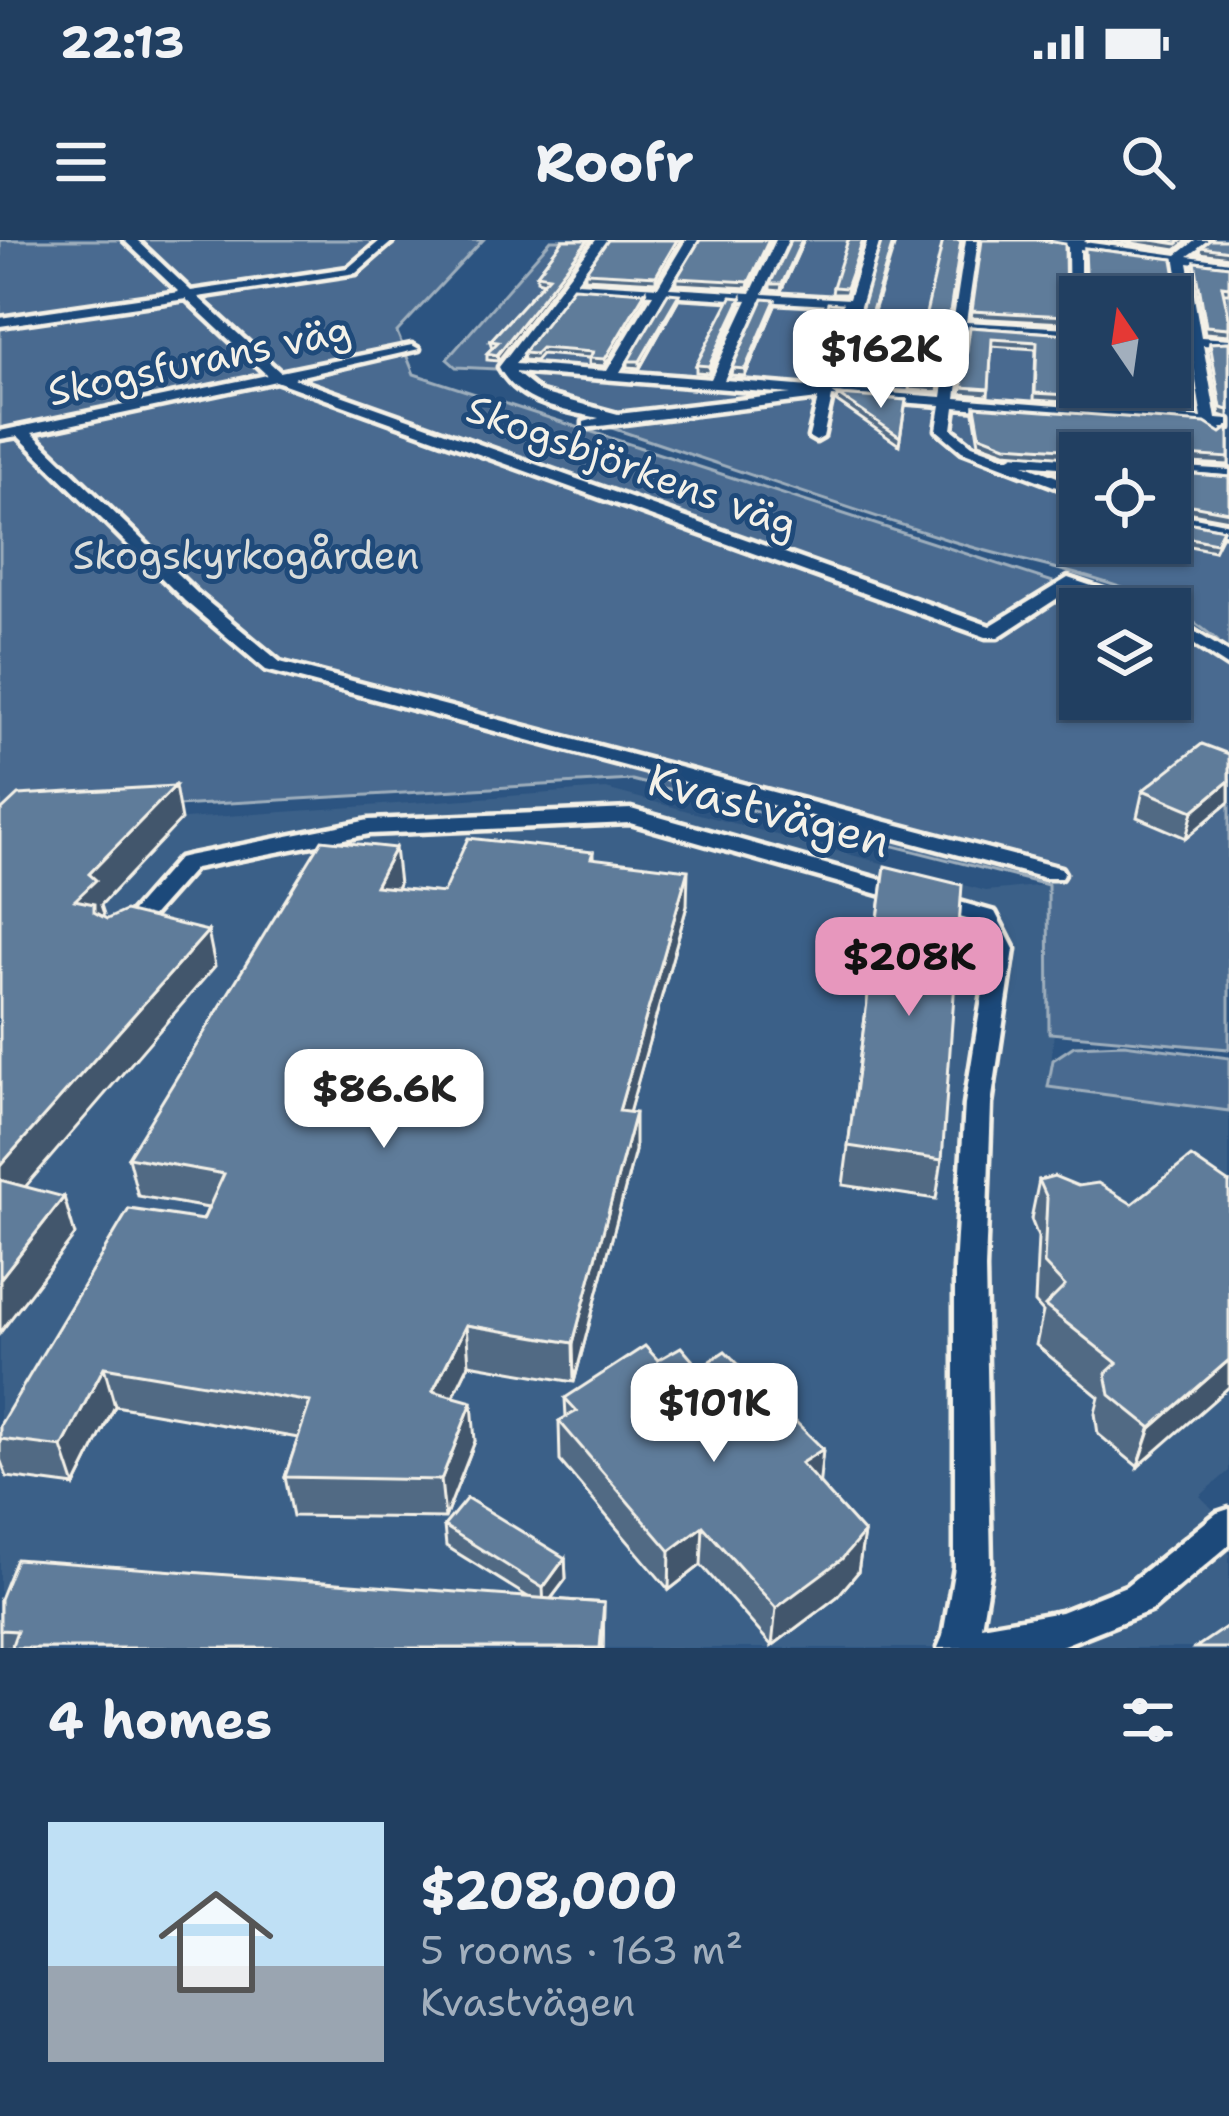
<!DOCTYPE html>
<html lang="en">
<head>
<meta charset="utf-8">
<style>
  body { margin:0; font-family:"Shantell Sans",sans-serif; background:#294667; color:#f1f3f6; height:100vh; display:flex; flex-direction:column; font-size:45px; white-space:nowrap }
  * { box-sizing:border-box; margin:0 }
  p { font-size:39px; color:#a2afbd }
  .icon { flex:none; width:66px; height:66px; fill:none; stroke:currentColor; stroke-width:2; stroke-linecap:round; stroke-linejoin:round }
  .map { position:relative; height:1408px; overflow:hidden }
  .side { display:flex; flex-direction:column; background:#213f61; flex:1 }
  .side>* { flex:none }
  .needle { width:78px; rotate:347deg }
  .tools { position:absolute; left:1059px; top:36px; display:grid; gap:24px }
  .tools a { display:grid; place-items:center; width:132px; height:132px; border-radius:0px; background:#213f61; box-shadow:0 3px 9px #0004,0 0 0 3px #3e5876; font-size:60px }
  .price { position:absolute; translate:-50% -102px; padding:0 27px; border-radius:24px; background:#fff; color:#222; font-size:39px; line-height:78px; filter:drop-shadow(0 3px 6px #0008) }
  .price::after { content:''; position:absolute; left:50%; top:72px; width:36px; height:27px; margin-left:-18px; background:inherit; clip-path:polygon(0 0,100% 0,50% 100%) }
  .price.active { background:#e797bd; color:#111 }
  ul { padding:0; list-style:none }
  li { display:flex; align-items:center; gap:36px; height:300px; padding:0 48px }
  li span { display:grid; place-items:center; flex:none; width:336px; height:240px; border-radius:0px; color:#555 }
  li>.icon { margin-inline-start:auto }
  span .icon { width:144px; height:144px; fill:#fffc; stroke-width:1 }
  li b { font-size:51px }
  h2 { display:flex; justify-content:space-between; align-items:center; height:144px; padding:0 48px; font-size:51px }
  .status { display:flex; justify-content:space-between; align-items:center; height:84px; padding:0 60px; background:#213f61; direction:ltr }
  .status svg { height:33px; fill:currentColor }
  header { display:flex; justify-content:space-between; align-items:center; height:156px; padding:0 48px; background:#213f61; font-size:54px; font-weight:700 }
  .map>svg:first-child { display:block }
</style>
</head>
<body>
<div class="status"><b>22:13</b><svg viewBox="0 0 49 12"><path d="M0 12V9h3v3zM5 12V6h3v6zM10 12V3h3v9zM15 12V0h3v12zM26 1h20v11H26zM47 4h2v5h-2z"/></svg></div>
<header><svg class="icon" aria-label="menu" viewBox="0 0 24 24"><path d="M4 6h16M4 12h16M4 18h16"/></svg>Roofr<svg class="icon" aria-label="search" viewBox="0 0 24 24"><circle cx="10" cy="10" r="6"/><path d="M15 15l6 6"/></svg></header>
<div class="map">
<svg width="1229" height="1408" viewBox="0 0 1229 1408">
  <rect width="100%" height="100%" fill="#2c5481"/>
  <filter id="ink" filterUnits="userSpaceOnUse"><feTurbulence type="fractalNoise" baseFrequency=".00833" numOctaves="2"/><feDisplacementMap in="SourceGraphic" scale="24" xChannelSelector="R" yChannelSelector="G"/><feConvolveMatrix kernelMatrix="1 2 1 2 8 2 1 2 1" color-interpolation-filters="sRGB"/></filter>
  <g filter="url(#ink)">
    <path fill="#3b6088" d="M606 549 986 651 1048 645 1054 793 1049 847 1229 871V1231L1200 1256 1229 1286V1408H0V613L59 588Z"/>
    <g fill="#496b90" stroke="#9eaebc" stroke-width="3" fill-rule="evenodd">
      <path d="M0 0H483L397 92 414 134 1136 369H1080V459H1170V380L1219 402C1152 340 1041 329 955 302 838 265 722 225 606 186L625 181 617 172 535 148 518 136 496 129 456 127 447 119 551 0H1229V809L1049 793 1048 645 632 540 35 574 0 605ZM1080 57H1170V147H1080ZM1080 213H1170V303H1080Z"/>
      <path d="M1124 804 1229 818V871L1048 847 1053 820 1074 806Z"/>
    </g>
    <g fill="none" stroke-linecap="round" stroke-linejoin="round">
      <g stroke="#f4f1e8" stroke-width="9">
        <g id="street">
          <path d="M124 0H137L191 51 348 28 381 0H394L356 33 198 57 280 132 412 105 419 109 293 138 990 386 1068 338 1148 365 1151 369H1125L1070 350 998 397H986L276 141 32 193 197 353 280 422 1061 628 1064 633 1061 638H1045L266 430 185 361 18 196 0 199V191L267 135 186 59 0 86V78L179 52Z"/>
          <path d="M596 0H608L576 42 658 47 686 0H698L669 48 751 53 776 0H788L763 54 849 59 868 0H880L835 149 942 157 966 0H978L966 82 1069 88 1068 7 1033 0H1086L1084 2 1177 15 1196 0H1210L1188 16 1229 22V28L1188 23 1201 97 1229 99V107L1203 105 1216 179 1229 180V188H1221L1224 192 1217 196 1205 186 955 167 952 189 972 205 1008 218 1015 214 1080 219V229L1024 224 1080 246V256L962 211 937 190 941 165 832 157 823 197 816 201 809 197 818 159 584 188V182L599 178C562 170 518 164 499 127ZM1080 9 1176 21 1188 96 1170 95V103L1190 104 1202 178 1084 168 1083 147H1080ZM571 49 653 54 607 131 515 124ZM665 55 748 60 711 139 620 132ZM760 61 847 66 821 148 724 140ZM965 89 1069 96 1070 167 956 158ZM515 132 791 154 618 174 541 153Z"/>
          <path d="M1170 226 1229 230V240L1170 236Z"/>
          <path d="M1170 272 1229 284V294L1170 282Z"/>
          <path d="M1170 376 1229 413V427L1170 389Z"/>
          <path d="M631 569 995 672 1014 709 991 864 985 1029 991 1327 981 1386 1061 1372 1126 1346 1217 1273 1229 1269V1305L1152 1370 1061 1406 938 1408 943 1396 955 1327V1029L965 864 990 709 977 682 630 583 369 594 195 628 130 701H114L110 696 179 618 187 616 369 580Z"/>
        </g>
      </g>
      <use href="#street" fill="#1f4a7a" fill-rule="evenodd"/>
    </g>
    <g fill="#516a84" stroke="#f4f1e8" stroke-width="3">
      <path d="M563 0H592L498 121 487 120V113L492 108 490 101 544 42 537 40V34Z"/>
      <path d="M681 0 656 42 585 38V32Z"/>
      <path d="M700 0H771L748 48 677 44V38Z"/>
      <path d="M791 0H804L781 51 770 50V44Z"/>
      <path d="M864 0 846 54H832L833 47Z"/>
      <path d="M882 0H896L872 78V92L857 143 842 142Z"/>
      <path d="M961 0 938 152 909 150 910 143Z"/>
      <path d="M980 0H1042L1066 76 1064 83 971 78 982 1Z"/>
      <path d="M1113 0H1189L1176 10Z"/>
      <path d="M1229 0V17L1200 13 1201 7Z"/>
      <path d="M1085 8 1173 19 1184 85 1183 91 1170 92V57H1086Z"/>
      <path d="M1195 22 1229 26V53H1223L1229 78V95L1205 93 1193 28Z"/>
      <path d="M645 52V58L605 126 589 125V118L541 114 535 121 524 120 523 113Z"/>
      <path d="M741 58V64L709 133 696 132V125Z"/>
      <path d="M678 60 640 128 628 127V121Z"/>
      <path d="M775 66 745 136 731 135 732 128Z"/>
      <path d="M841 70 819 140 806 139V132Z"/>
      <path d="M970 87 1066 94 1065 162 1034 160 1036 109 992 106 988 156 961 154Z"/>
      <path d="M1172 101 1198 166 1197 173 1170 171Z"/>
      <path d="M1229 102V178L1220 175 1208 110 1210 103Z"/>
      <path d="M1088 147H1117V166L1088 164Z"/>
      <path d="M838 155 906 160 899 205 837 162Z"/>
      <path d="M975 166 1221 193 1229 187V225L1170 222V213H1080V218L1005 212 979 203 974 173Z"/>
      <path d="M1170 232 1229 237V280L1170 269Z"/>
      <path d="M1170 271 1171 279 1223 289 1221 297 1214 311 1170 302Z"/>
      <path d="M1229 514V562L1186 598 1137 577 1143 550Z"/>
      <path d="M593 612V618L687 666 629 872 635 911 574 1142 469 1124 453 1157 475 1201 445 1278 293 1276 285 1237 298 1198 115 1166 75 1246 7 1237 0 1219V1185L203 980 208 968 138 956 128 917 399 644 396 649 443 653Z"/>
      <path d="M885 626 942 920 936 959 843 945Z"/>
      <path d="M1039 940 1078 946 1132 964 1229 943 1138 1227 1098 1194 1095 1173 1099 1157 1036 1105 1043 1072 1035 1063 1038 997 1031 979Z"/>
      <path d="M699 1128 823 1209 819 1243 864 1293 858 1332 837 1357 772 1406 701 1325 669 1350 560 1221 559 1181 566 1177 565 1158Z"/>
      <path d="M444 1286 565 1318 566 1339 551 1359 604 1363 603 1408H0V1359L528 1357 446 1306Z"/>
    </g>
    <g fill="#42566c" stroke="#f4f1e8" stroke-width="3">
      <path d="M588 0H592L498 121 497 115Z"/>
      <path d="M677 0H681L656 42V36Z"/>
      <path d="M769 0H771L748 48 749 42Z"/>
      <path d="M802 0H804L781 51 782 44Z"/>
      <path d="M645 52V58L605 126V119Z"/>
      <path d="M679 54 678 60 640 128V121Z"/>
      <path d="M741 58V64L709 133V126Z"/>
      <path d="M775 60V66L745 136V129Z"/>
      <path d="M841 64V70L819 140V133Z"/>
      <path d="M1229 541V562L1186 598 1193 571Z"/>
      <path d="M175 546 181 580 101 665 104 674 98 680 75 660 89 634Z"/>
      <path d="M395 608 399 644 379 683 375 646Z"/>
      <path d="M688 630 687 666 619 909V871Z"/>
      <path d="M208 691 215 726 2 974 0 969V926Z"/>
      <path d="M635 873V911L574 1142 573 1103Z"/>
      <path d="M64 957 75 995 0 1093V1039Z"/>
      <path d="M466 1085 469 1124 437 1190 433 1151Z"/>
      <path d="M1229 1120V1147L1138 1227 1151 1188Z"/>
      <path d="M104 1127 115 1166 75 1246 62 1207Z"/>
      <path d="M472 1162 475 1201 445 1278 441 1240Z"/>
      <path d="M823 1209 819 1249 801 1223Z"/>
      <path d="M703 1286 701 1325 669 1350 670 1311Z"/>
      <path d="M864 1293 858 1332 837 1357 772 1406 776 1368Z"/>
      <path d="M565 1318 566 1339 544 1368 543 1348Z"/>
      <path d="M604 1363 603 1408H600Z"/>
    </g>
    <g fill="#5e7b9a" stroke="#f4f1e8" stroke-width="3">
      <path d="M563 0H588L497 115 487 113 498 102 490 101 549 36 537 34Z"/>
      <path d="M608 0H677L656 36 585 32Z"/>
      <path d="M700 0H769L749 42 677 38Z"/>
      <path d="M791 0H802L782 44H770Z"/>
      <path d="M848 0H863L846 48 833 47Z"/>
      <path d="M882 0H894L871 74 873 86 858 136 842 135Z"/>
      <path d="M943 0H961L939 145 910 143Z"/>
      <path d="M982 0H1042L1065 4 1066 76 972 71Z"/>
      <path d="M1152 0H1182L1177 4Z"/>
      <path d="M1210 0H1229V11L1201 7Z"/>
      <path d="M1085 8 1173 19 1184 85H1170V57H1087Z"/>
      <path d="M1195 22 1229 26V47L1222 46 1229 78V88L1206 86Z"/>
      <path d="M573 47 645 52 605 119 589 118 593 112 541 108 535 114 523 113Z"/>
      <path d="M668 53 679 54 640 121H628Z"/>
      <path d="M731 57 741 58 709 126 696 125Z"/>
      <path d="M763 59 775 60 745 129 732 128Z"/>
      <path d="M828 63 841 64 819 133 806 132Z"/>
      <path d="M970 87 1066 94 1067 155 1035 153 1037 102 992 99 989 149 962 147Z"/>
      <path d="M1172 101 1188 102 1198 166 1172 164Z"/>
      <path d="M1229 102V170L1221 168 1210 103Z"/>
      <path d="M1089 147H1117L1118 159 1090 157Z"/>
      <path d="M838 155 906 160 900 197Z"/>
      <path d="M975 166 1205 183 1221 193 1229 187V218L1172 214 1170 216V213H1118L1006 205 980 195Z"/>
      <path d="M1170 232 1229 237V272L1170 261Z"/>
      <path d="M1170 272 1171 279 1223 289 1216 303 1170 294Z"/>
      <path d="M1202 504 1229 514V541L1193 571 1143 550Z"/>
      <path d="M175 546 89 634 96 640 75 660 94 664V672L107 679 125 671 208 691 0 926V572L18 555Z"/>
      <path d="M468 598 593 612 591 618 688 630 619 871 635 873 573 1103 466 1085 433 1151 472 1162 441 1240 285 1237 310 1162 104 1127 62 1207 0 1199V1185L129 969 203 980 224 934 128 917 322 600 395 608 375 646 443 653Z"/>
      <path d="M885 626 962 645 942 920 848 906Z"/>
      <path d="M1191 917 1229 943V1120L1151 1188 1110 1155 1106 1133 1117 1123 1045 1066 1065 1046 1044 1024 1047 958 1039 940 1054 936 1078 946 1098 943 1132 964Z"/>
      <path d="M0 940 64 957 0 1039Z"/>
      <path d="M645 1106 658 1120 681 1107 699 1128 725 1111 823 1209 801 1223 864 1293 842 1319 776 1368 703 1286 670 1311 559 1181 577 1171 565 1158Z"/>
      <path d="M467 1258 565 1318 543 1348 444 1286Z"/>
      <path d="M16 1319 604 1363 600 1408H11L17 1391 0 1390V1359Z"/>
      <path d="M1229 1385V1408H1195Z"/>
    </g>
  </g>
  <g text-anchor="middle" stroke-width="10" stroke-linejoin="round" paint-order="stroke">
    <g font-size="39" fill="#f4f1e8" stroke="#1f4a7a">
      <text transform="translate(199 120) rotate(-12)" y="14">Skogsfurans väg</text>
      <text transform="translate(632 226) rotate(20)" y="14">Skogsbjörkens väg</text>
    </g>
    <g font-size="39" fill="#dadddb" stroke="#1f4a7a">
      <text x="246" y="329">Skogskyrkogården</text>
    </g>
    <g font-size="45" fill="#f4f1e8" stroke="#1f4a7a">
      <text transform="translate(769 570) rotate(15)" y="16">Kvastvägen</text>
    </g>
  </g>
</svg>
<div class="tools">
<a><svg class="needle" viewBox="-14 -14 28 28"><path d="M0-13l5 13h-10z" fill="#e53935"/><path d="M0 13l5-13h-10z" fill="#a2afbd"/></svg></a>
<a><svg class="icon" aria-label="locate" viewBox="0 0 24 24"><circle cx="12" cy="12" r="6"/><path d="M12 2v4M12 18v4M2 12h4M18 12h4"/></svg></a>
<a><svg class="icon" aria-label="layers" viewBox="0 0 24 24"><path d="M12 4l9 5-9 5-9-5zM3 14l9 5 9-5"/></svg></a>
</div>
<b class="price" style="left:881px;top:171px">$162K</b>
<b class="price active" style="left:909px;top:779px">$208K</b>
<b class="price" style="left:384px;top:911px">$86.6K</b>
<b class="price" style="left:714px;top:1225px">$101K</b>
</div>
<section class="side">
<h2>4 homes<svg class="icon" aria-label="filters" viewBox="0 0 24 24"><path d="M4 7h16M4 17h16"/><circle cx="9" cy="7" r="2"/><circle cx="15" cy="17" r="2"/></svg></h2>
<ul>
<li><span style="background:linear-gradient(#bfe0f5 60%,#9aa5b1 0)"><svg class="icon" aria-label="home" viewBox="0 0 24 24"><path d="M3 11l9-7 9 7M6 9v11h12V9"/></svg></span><div><b>$208,000</b><p>5 rooms · 163 m²</p><p>Kvastvägen</p></div></li>
</ul>
</section>
</body>
</html>
